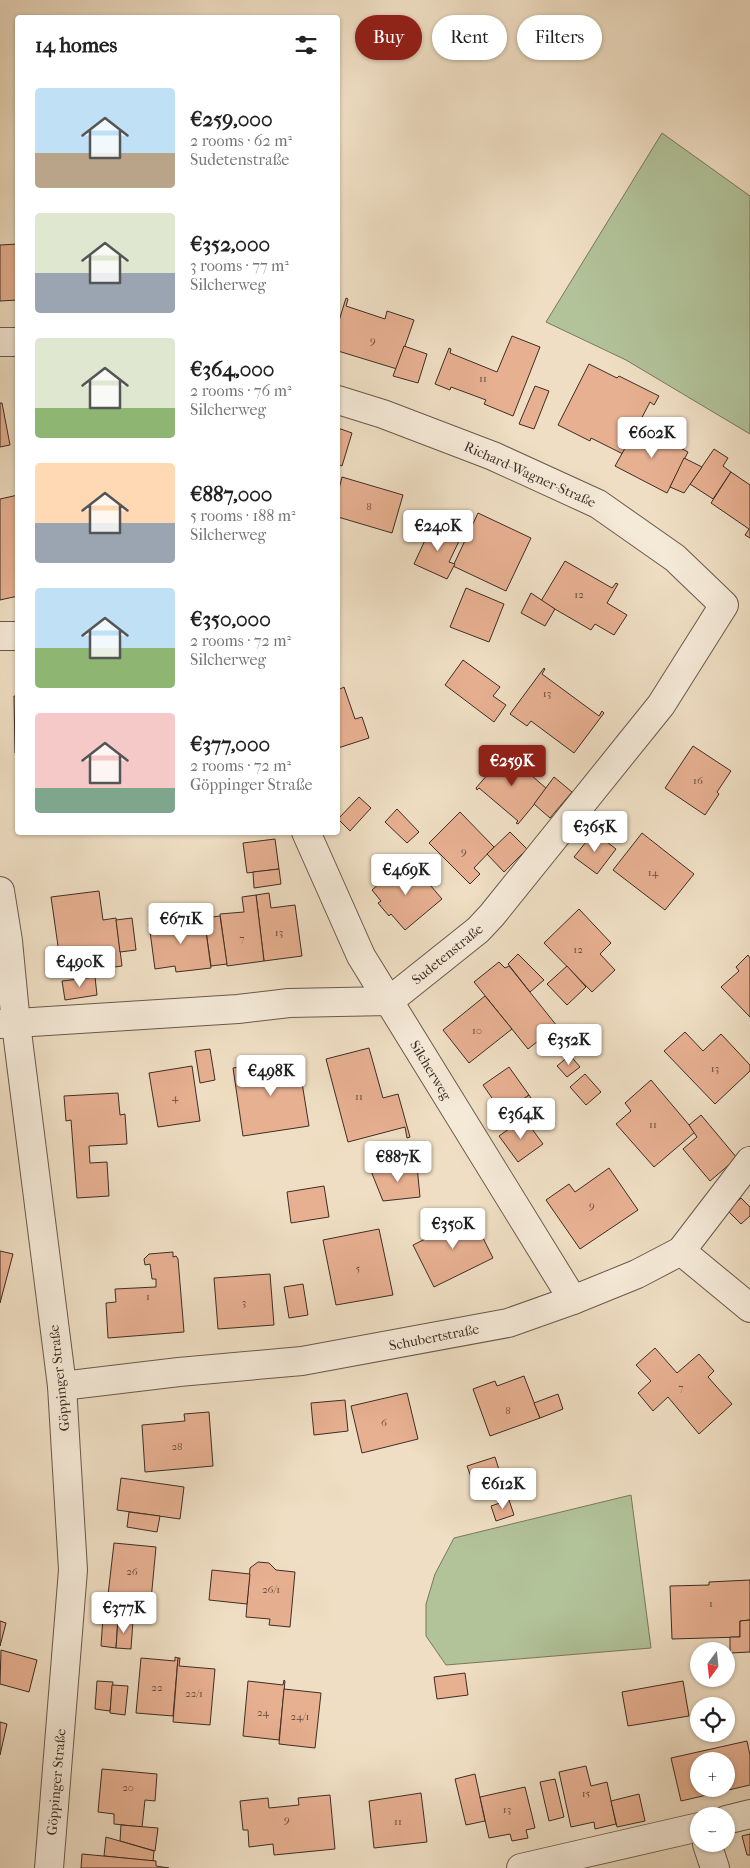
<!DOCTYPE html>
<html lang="en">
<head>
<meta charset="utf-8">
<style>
  body { margin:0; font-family:"IM FELL French Canon",serif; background:#f6f6f6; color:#222; height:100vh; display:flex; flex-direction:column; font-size:19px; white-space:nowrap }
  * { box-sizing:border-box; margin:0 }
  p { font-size:16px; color:#767676 }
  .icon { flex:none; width:28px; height:28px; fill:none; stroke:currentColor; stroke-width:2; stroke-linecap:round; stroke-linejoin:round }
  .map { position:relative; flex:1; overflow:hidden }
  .sheet { position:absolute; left:15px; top:15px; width:325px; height:820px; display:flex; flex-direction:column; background:#fff; border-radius:5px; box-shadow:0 1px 4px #0004 }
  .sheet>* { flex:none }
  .top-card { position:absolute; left:355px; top:15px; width:320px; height:45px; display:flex; gap:10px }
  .needle { width:32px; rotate:195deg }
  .controls { position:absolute; left:690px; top:1642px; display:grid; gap:10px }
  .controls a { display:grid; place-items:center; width:45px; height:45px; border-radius:50%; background:#fff; box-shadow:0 1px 4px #0004; font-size:25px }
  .price { position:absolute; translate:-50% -42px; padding:0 11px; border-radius:5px; background:#fff; color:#222; font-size:16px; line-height:32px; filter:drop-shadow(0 1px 2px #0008) }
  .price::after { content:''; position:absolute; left:50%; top:30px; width:15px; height:11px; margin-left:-8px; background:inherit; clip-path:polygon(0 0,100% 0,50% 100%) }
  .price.current { background:#8f2418; color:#fff }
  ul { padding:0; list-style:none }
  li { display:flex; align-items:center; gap:15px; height:125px; padding:0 20px }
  li span { display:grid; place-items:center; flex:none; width:140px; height:100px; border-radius:5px; color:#555 }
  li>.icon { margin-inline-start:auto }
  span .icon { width:60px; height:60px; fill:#fffc; stroke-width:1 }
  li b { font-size:21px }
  h2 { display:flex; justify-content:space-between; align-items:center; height:60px; padding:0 20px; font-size:21px }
  .tag { padding:0 18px; border-radius:22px; background:#fff; box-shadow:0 1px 4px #0004; font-size:18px; line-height:45px }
  .tag.current { background:#8f2418; color:#fff }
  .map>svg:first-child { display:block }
</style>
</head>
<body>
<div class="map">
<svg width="750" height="1868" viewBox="0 0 750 1868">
  <rect width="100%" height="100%" fill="#efdec3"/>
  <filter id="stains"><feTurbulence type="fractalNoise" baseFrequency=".004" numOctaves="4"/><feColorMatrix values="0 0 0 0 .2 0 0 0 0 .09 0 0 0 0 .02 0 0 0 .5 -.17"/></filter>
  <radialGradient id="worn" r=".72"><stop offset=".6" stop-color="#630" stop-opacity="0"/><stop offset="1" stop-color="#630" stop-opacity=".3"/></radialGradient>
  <g fill="#b2c299" stroke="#78785f">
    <path d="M662 133 750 196V434L626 360 546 322Z"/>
    <path d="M631 1495 651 1648 446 1665 426 1636V1604L435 1574 454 1538Z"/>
  </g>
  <g fill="#e7b091" stroke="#3e2d25" fill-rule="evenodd">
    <path d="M18 244V300L0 301V245Z"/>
    <path d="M346 298 348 299 346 306 385 319 387 311 414 320 397 369 338 351 339 328 338 327V324Z"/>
    <path d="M512 336 540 347 513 416 484 404 486 400 451 387 450 390 435 384 449 348 451 349 450 353 497 372Z"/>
    <path d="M404 346 427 354 418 383 393 376Z"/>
    <path d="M589 364 617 378 619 376 659 396 654 405 650 402 623 454 591 438 590 441 558 425Z"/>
    <path d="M535 386 549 391 534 429 519 424Z"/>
    <path d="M0 403H2L10 445 0 447Z"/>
    <path d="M638 425 688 452 667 493 615 466Z"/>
    <path d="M338 428 352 433 342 466 338 464Z"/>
    <path d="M714 449 728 458 723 466 731 472 713 499 690 484Z"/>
    <path d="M684 458 702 467 684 493 670 487Z"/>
    <path d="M731 472 750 485V538L745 535 749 529 711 503Z"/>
    <path d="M342 477 403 495 392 533 338 517V493Z"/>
    <path d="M18 495V596L0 600V499Z"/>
    <path d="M478 513 531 538 506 591 453 566Z"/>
    <path d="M432 525 460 539 449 562 455 564 447 579 414 564Z"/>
    <path d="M565 561 612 588 616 583 618 584 607 603 627 615 614 635 595 624 591 630 541 601Z"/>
    <path d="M466 588 504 604 489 642 450 627Z"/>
    <path d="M531 593 555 609 545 626 521 613Z"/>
    <path d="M463 660 500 687 493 696 506 705 494 722 445 685Z"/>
    <path d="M544 668 545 669 542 674 599 716 602 711 604 713 574 753 531 721 527 726 510 714Z"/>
    <path d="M344 687 355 719 362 717 369 738 338 748V690Z"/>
    <path d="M14 696H17L18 700V750L17 753H15Z"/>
    <path d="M693 746 731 771 717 792 719 794 705 815 665 788Z"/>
    <path d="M507 752 525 767 524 769 547 789 518 824 516 823 518 821 479 788 477 790 476 788Z"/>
    <path d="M554 777 572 792 550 818 534 804Z"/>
    <path d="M359 797 371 808 350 831 338 819Z"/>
    <path d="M397 809 419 832 407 843 385 822Z"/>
    <path d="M460 812 494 847 474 868 480 874 470 884 429 843Z"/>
    <path d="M510 832 527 849 504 872 487 854Z"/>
    <path d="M594 832 616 849 597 874 574 857Z"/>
    <path d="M642 833 694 874 665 910 613 870Z"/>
    <path d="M275 839 279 869 247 873 243 843Z"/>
    <path d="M404 862 421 883 425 879 442 899 405 930 391 914 389 916 378 903 381 901 372 890Z"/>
    <path d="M279 869 281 884 254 888 253 872Z"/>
    <path d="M99 891 103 920 116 918 122 966 62 974 51 897Z"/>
    <path d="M269 893 271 908 295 905 302 956 264 961 256 895Z"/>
    <path d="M256 895 264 961 227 966 220 914 244 912 242 897Z"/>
    <path d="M579 909 611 943 600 954 615 970 592 992 544 943Z"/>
    <path d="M220 916 227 964 211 966 204 918Z"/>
    <path d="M204 917 211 968 176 972 175 966 155 969 149 924Z"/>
    <path d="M132 918 136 950 120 952 116 920Z"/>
    <path d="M518 954 544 980 530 992 508 964Z"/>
    <path d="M748 955 750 958V1017L721 987 739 971 736 967Z"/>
    <path d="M499 962 505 968 509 966 557 1026 528 1049 474 982Z"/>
    <path d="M567 966 586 987 567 1005 547 984Z"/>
    <path d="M95 977 97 995 65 1000 62 981Z"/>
    <path d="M485 996 512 1029 469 1063 443 1030Z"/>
    <path d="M685 1032 703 1051 721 1034 750 1065V1071L715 1104 664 1051Z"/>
    <path d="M369 1048 383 1098 398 1094 410 1137 407 1138 405 1127 348 1142 326 1059Z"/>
    <path d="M210 1049 215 1080 200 1083 195 1051Z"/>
    <path d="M570 1055 580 1067 567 1077 557 1066Z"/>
    <path d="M298 1058 309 1126 243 1136 233 1068Z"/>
    <path d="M192 1066 200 1121 158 1127 149 1073Z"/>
    <path d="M509 1067 529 1095 503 1114 483 1085Z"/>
    <path d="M585 1074 601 1092 586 1105 570 1087Z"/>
    <path d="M651 1080 695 1132 654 1167 616 1124 631 1111 625 1103Z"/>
    <path d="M118 1093 120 1115 125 1114 127 1144 89 1146 90 1163 107 1162 109 1196 77 1198 71 1120 66 1121 64 1096Z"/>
    <path d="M529 1095 538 1109 512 1127 503 1114Z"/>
    <path d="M701 1115 737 1158 710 1181 683 1149 697 1137 689 1125Z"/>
    <path d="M524 1118 543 1144 518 1162 499 1136Z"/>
    <path d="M417 1166 420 1197 383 1201 371 1171Z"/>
    <path d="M609 1168 638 1210 580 1249 546 1200 569 1184 575 1192Z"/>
    <path d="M324 1186 329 1217 291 1223 287 1192Z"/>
    <path d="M741 1198 750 1207V1216L741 1224 728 1211Z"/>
    <path d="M469 1210 493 1258 434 1287 413 1245 448 1228 445 1222Z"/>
    <path d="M379 1229 393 1295 336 1305 323 1240Z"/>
    <path d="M0 1251 13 1254 0 1303Z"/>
    <path d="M173 1252V1257L176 1256 178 1259 184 1332 108 1338 106 1303 116 1302 115 1289 156 1287V1279H152L150 1264 145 1265 144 1259 149 1254Z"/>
    <path d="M270 1274 274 1325 218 1329 214 1278Z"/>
    <path d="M303 1284 308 1315 289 1318 284 1287Z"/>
    <path d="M655 1348 677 1373 699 1354 714 1371 708 1377 732 1404 699 1434 668 1397 653 1411 638 1393 651 1381 636 1365Z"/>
    <path d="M524 1376 540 1418 490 1436 473 1389 495 1381 497 1386Z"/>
    <path d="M407 1393 418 1439 362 1453 351 1406Z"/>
    <path d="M558 1394 563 1409 540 1418 534 1403Z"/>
    <path d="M345 1400 348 1431 314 1435 311 1403Z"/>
    <path d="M209 1412 213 1466 145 1472 142 1425 185 1421 184 1414Z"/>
    <path d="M495 1457 501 1476 474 1485 467 1466Z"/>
    <path d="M121 1478 184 1487 180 1519 117 1510Z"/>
    <path d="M509 1500 514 1515 496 1521 491 1506Z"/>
    <path d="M129 1512 160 1516 157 1532 127 1527Z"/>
    <path d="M114 1543 156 1547 151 1600 108 1595Z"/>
    <path d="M258 1562 269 1563 276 1570 295 1572 290 1627 269 1625 270 1619 246 1617 250 1568Z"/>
    <path d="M212 1570 250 1574 247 1604 209 1600Z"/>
    <path d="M750 1580V1620L740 1621V1637L672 1639 670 1586 709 1585V1582Z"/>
    <path d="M103 1617 118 1619 116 1648 101 1646Z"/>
    <path d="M118 1619 133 1620 131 1649 116 1648Z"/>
    <path d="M750 1620V1652L730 1653V1637H740V1621Z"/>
    <path d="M0 1621 6 1623 0 1646Z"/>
    <path d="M1 1650 37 1660 29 1692 0 1684Z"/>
    <path d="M175 1657 178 1658 173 1716 136 1713 141 1658 175 1661Z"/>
    <path d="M178 1658H180L179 1666 215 1669 210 1725 173 1722Z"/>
    <path d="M465 1673 468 1695 437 1699 434 1677Z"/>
    <path d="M284 1680 285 1681 279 1740 243 1736 248 1681 283 1685Z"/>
    <path d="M97 1681 113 1682 110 1711 95 1709Z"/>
    <path d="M683 1681 689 1716 628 1726 622 1692Z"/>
    <path d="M112 1685 128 1686 125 1715 110 1713Z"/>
    <path d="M284 1689 321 1693 315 1748 279 1744Z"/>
    <path d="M0 1722 7 1724 0 1755Z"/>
    <path d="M747 1741 750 1755V1785L681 1801 671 1758ZM699 1761H726V1789H699Z"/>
    <path d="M586 1766 591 1786 607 1782 616 1824 595 1829 594 1822 571 1827 559 1772Z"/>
    <path d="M102 1769 157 1774 155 1801 145 1800 142 1827 114 1824V1814L98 1812Z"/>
    <path d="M475 1774 485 1821 466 1825 455 1779Z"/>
    <path d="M555 1779 564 1817 549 1821 540 1782Z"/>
    <path d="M525 1787 535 1828 526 1830 528 1838 512 1841 510 1834 489 1838 480 1797Z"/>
    <path d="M421 1793 427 1842 374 1848 369 1801Z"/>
    <path d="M639 1794 645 1821 617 1827 611 1801Z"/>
    <path d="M330 1795 335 1849 274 1855 273 1844 249 1847 248 1830H243L240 1801 268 1798 269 1808 299 1805 298 1798Z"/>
    <path d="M121 1825 158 1828 155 1851 120 1841Z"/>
    <path d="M750 1834V1855H747L742 1836Z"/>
    <path d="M106 1837 154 1851 153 1861 104 1856Z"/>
    <path d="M82 1854 156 1861V1866L169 1868H81Z"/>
  </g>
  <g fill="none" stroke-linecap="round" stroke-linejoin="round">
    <g stroke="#6a594c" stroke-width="30">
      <g id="minor">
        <path d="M0 342H18"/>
        <path d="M0 636H18"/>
        <path d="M306 832 361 956 573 1300"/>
        <path d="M0 891 8 941 16 1024 62 1386 73 1570 49 1868"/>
        <path d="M0 1024 238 1009 289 1003 389 1001 478 930 492 915 661 705 724 605 675 558 598 504 493 456 383 414 338 400"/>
        <path d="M681 1251 750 1308"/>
        <path d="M62 1386 179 1372 302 1361 508 1323 573 1300 637 1274 681 1251 750 1161"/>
        <path d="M726 1820 750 1814"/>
        <path d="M707 1844 715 1868"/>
        <path d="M521 1868 699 1827"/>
      </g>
    </g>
    <use href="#minor" stroke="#f5ead8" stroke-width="28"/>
  </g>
  <g text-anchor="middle" stroke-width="4" stroke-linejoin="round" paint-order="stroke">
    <g font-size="11" fill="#684e40">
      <text x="373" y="344">9</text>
      <text x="483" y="382">11</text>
      <text x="369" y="510">8</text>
      <text x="579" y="598">12</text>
      <text x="547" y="697">13</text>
      <text x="698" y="784">16</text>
      <text x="464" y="855">9</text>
      <text x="653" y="876">14</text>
      <text x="279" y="936">13</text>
      <text x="242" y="942">7</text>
      <text x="578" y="953">12</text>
      <text x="477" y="1034">10</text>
      <text x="715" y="1072">13</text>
      <text x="359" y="1100">11</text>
      <text x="175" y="1101">4</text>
      <text x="653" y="1128">11</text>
      <text x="592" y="1209">9</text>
      <text x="358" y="1272">5</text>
      <text x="148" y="1300">1</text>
      <text x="244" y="1306">3</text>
      <text x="681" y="1391">7</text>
      <text x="508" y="1414">8</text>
      <text x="384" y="1426">6</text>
      <text x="177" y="1450">28</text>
      <text x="132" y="1575">26</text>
      <text x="271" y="1593">26/1</text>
      <text x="711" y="1607">1</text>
      <text x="157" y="1691">22</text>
      <text x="194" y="1697">22/1</text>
      <text x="263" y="1716">24</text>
      <text x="300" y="1720">24/1</text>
      <text x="128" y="1791">20</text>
      <text x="586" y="1797">15</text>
      <text x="507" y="1813">13</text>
      <text x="287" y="1823">9</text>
      <text x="398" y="1825">11</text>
    </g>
    <g font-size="14" fill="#3e2d25" stroke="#f5ead8">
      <text transform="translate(530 474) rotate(24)" y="5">Richard-Wagner-Straße</text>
      <text transform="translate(447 954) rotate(-39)" y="5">Sudetenstraße</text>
      <text transform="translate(431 1070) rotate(59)" y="5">Silcherweg</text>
      <text transform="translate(434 1337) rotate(-11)" y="5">Schubertstraße</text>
      <text transform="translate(59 1378) rotate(-96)" y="5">Göppinger Straße</text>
      <text transform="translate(56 1782) rotate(-85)" y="5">Göppinger Straße</text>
    </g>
  </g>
  <rect width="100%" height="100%" filter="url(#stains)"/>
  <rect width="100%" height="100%" fill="url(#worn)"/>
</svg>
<div class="controls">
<a><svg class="needle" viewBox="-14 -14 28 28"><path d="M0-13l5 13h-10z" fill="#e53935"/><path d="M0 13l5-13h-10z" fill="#767676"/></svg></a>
<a><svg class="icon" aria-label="locate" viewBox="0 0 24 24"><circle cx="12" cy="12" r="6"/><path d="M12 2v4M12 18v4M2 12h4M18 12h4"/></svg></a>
<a>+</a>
<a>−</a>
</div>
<b class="price" style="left:652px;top:459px">€602K</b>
<b class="price" style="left:438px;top:552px">€240K</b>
<b class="price current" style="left:512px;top:787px">€259K</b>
<b class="price" style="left:595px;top:853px">€365K</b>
<b class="price" style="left:406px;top:896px">€469K</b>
<b class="price" style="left:181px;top:945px">€671K</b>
<b class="price" style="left:80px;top:988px">€490K</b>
<b class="price" style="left:569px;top:1066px">€352K</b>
<b class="price" style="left:271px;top:1097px">€498K</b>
<b class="price" style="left:521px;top:1140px">€364K</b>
<b class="price" style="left:398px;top:1183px">€887K</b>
<b class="price" style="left:453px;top:1250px">€350K</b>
<b class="price" style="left:503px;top:1510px">€612K</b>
<b class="price" style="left:124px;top:1634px">€377K</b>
<div class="top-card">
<a class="tag current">Buy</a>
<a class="tag">Rent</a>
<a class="tag">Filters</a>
</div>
<section class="sheet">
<h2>14 homes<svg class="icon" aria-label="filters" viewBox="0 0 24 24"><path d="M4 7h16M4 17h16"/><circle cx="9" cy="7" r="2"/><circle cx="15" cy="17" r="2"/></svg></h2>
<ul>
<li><span style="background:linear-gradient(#bfe0f5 65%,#b9a48a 0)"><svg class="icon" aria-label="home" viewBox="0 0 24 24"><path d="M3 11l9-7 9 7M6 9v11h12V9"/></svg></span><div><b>€259,000</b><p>2 rooms · 62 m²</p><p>Sudetenstraße</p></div></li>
<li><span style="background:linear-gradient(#dfe7d0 60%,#9aa5b1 0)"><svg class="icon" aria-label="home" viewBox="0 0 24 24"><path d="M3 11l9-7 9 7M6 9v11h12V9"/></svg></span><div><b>€352,000</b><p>3 rooms · 77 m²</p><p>Silcherweg</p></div></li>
<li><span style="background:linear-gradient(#dfe7d0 70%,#8fb573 0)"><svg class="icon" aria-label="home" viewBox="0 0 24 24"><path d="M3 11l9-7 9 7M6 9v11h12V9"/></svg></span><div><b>€364,000</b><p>2 rooms · 76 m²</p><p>Silcherweg</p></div></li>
<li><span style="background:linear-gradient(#ffd9b3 60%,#9aa5b1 0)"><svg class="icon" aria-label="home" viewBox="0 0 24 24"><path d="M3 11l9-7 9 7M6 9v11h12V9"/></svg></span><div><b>€887,000</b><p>5 rooms · 188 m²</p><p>Silcherweg</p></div></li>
<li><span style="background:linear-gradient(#bfe0f5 60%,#8fb573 0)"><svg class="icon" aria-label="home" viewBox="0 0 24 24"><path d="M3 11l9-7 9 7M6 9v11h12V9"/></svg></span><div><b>€350,000</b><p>2 rooms · 72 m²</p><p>Silcherweg</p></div></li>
<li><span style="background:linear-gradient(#f6c9c9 75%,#7fa58c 0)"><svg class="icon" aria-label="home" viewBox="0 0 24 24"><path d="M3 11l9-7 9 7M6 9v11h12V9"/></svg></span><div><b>€377,000</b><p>2 rooms · 72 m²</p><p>Göppinger Straße</p></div></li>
</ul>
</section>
</div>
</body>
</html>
